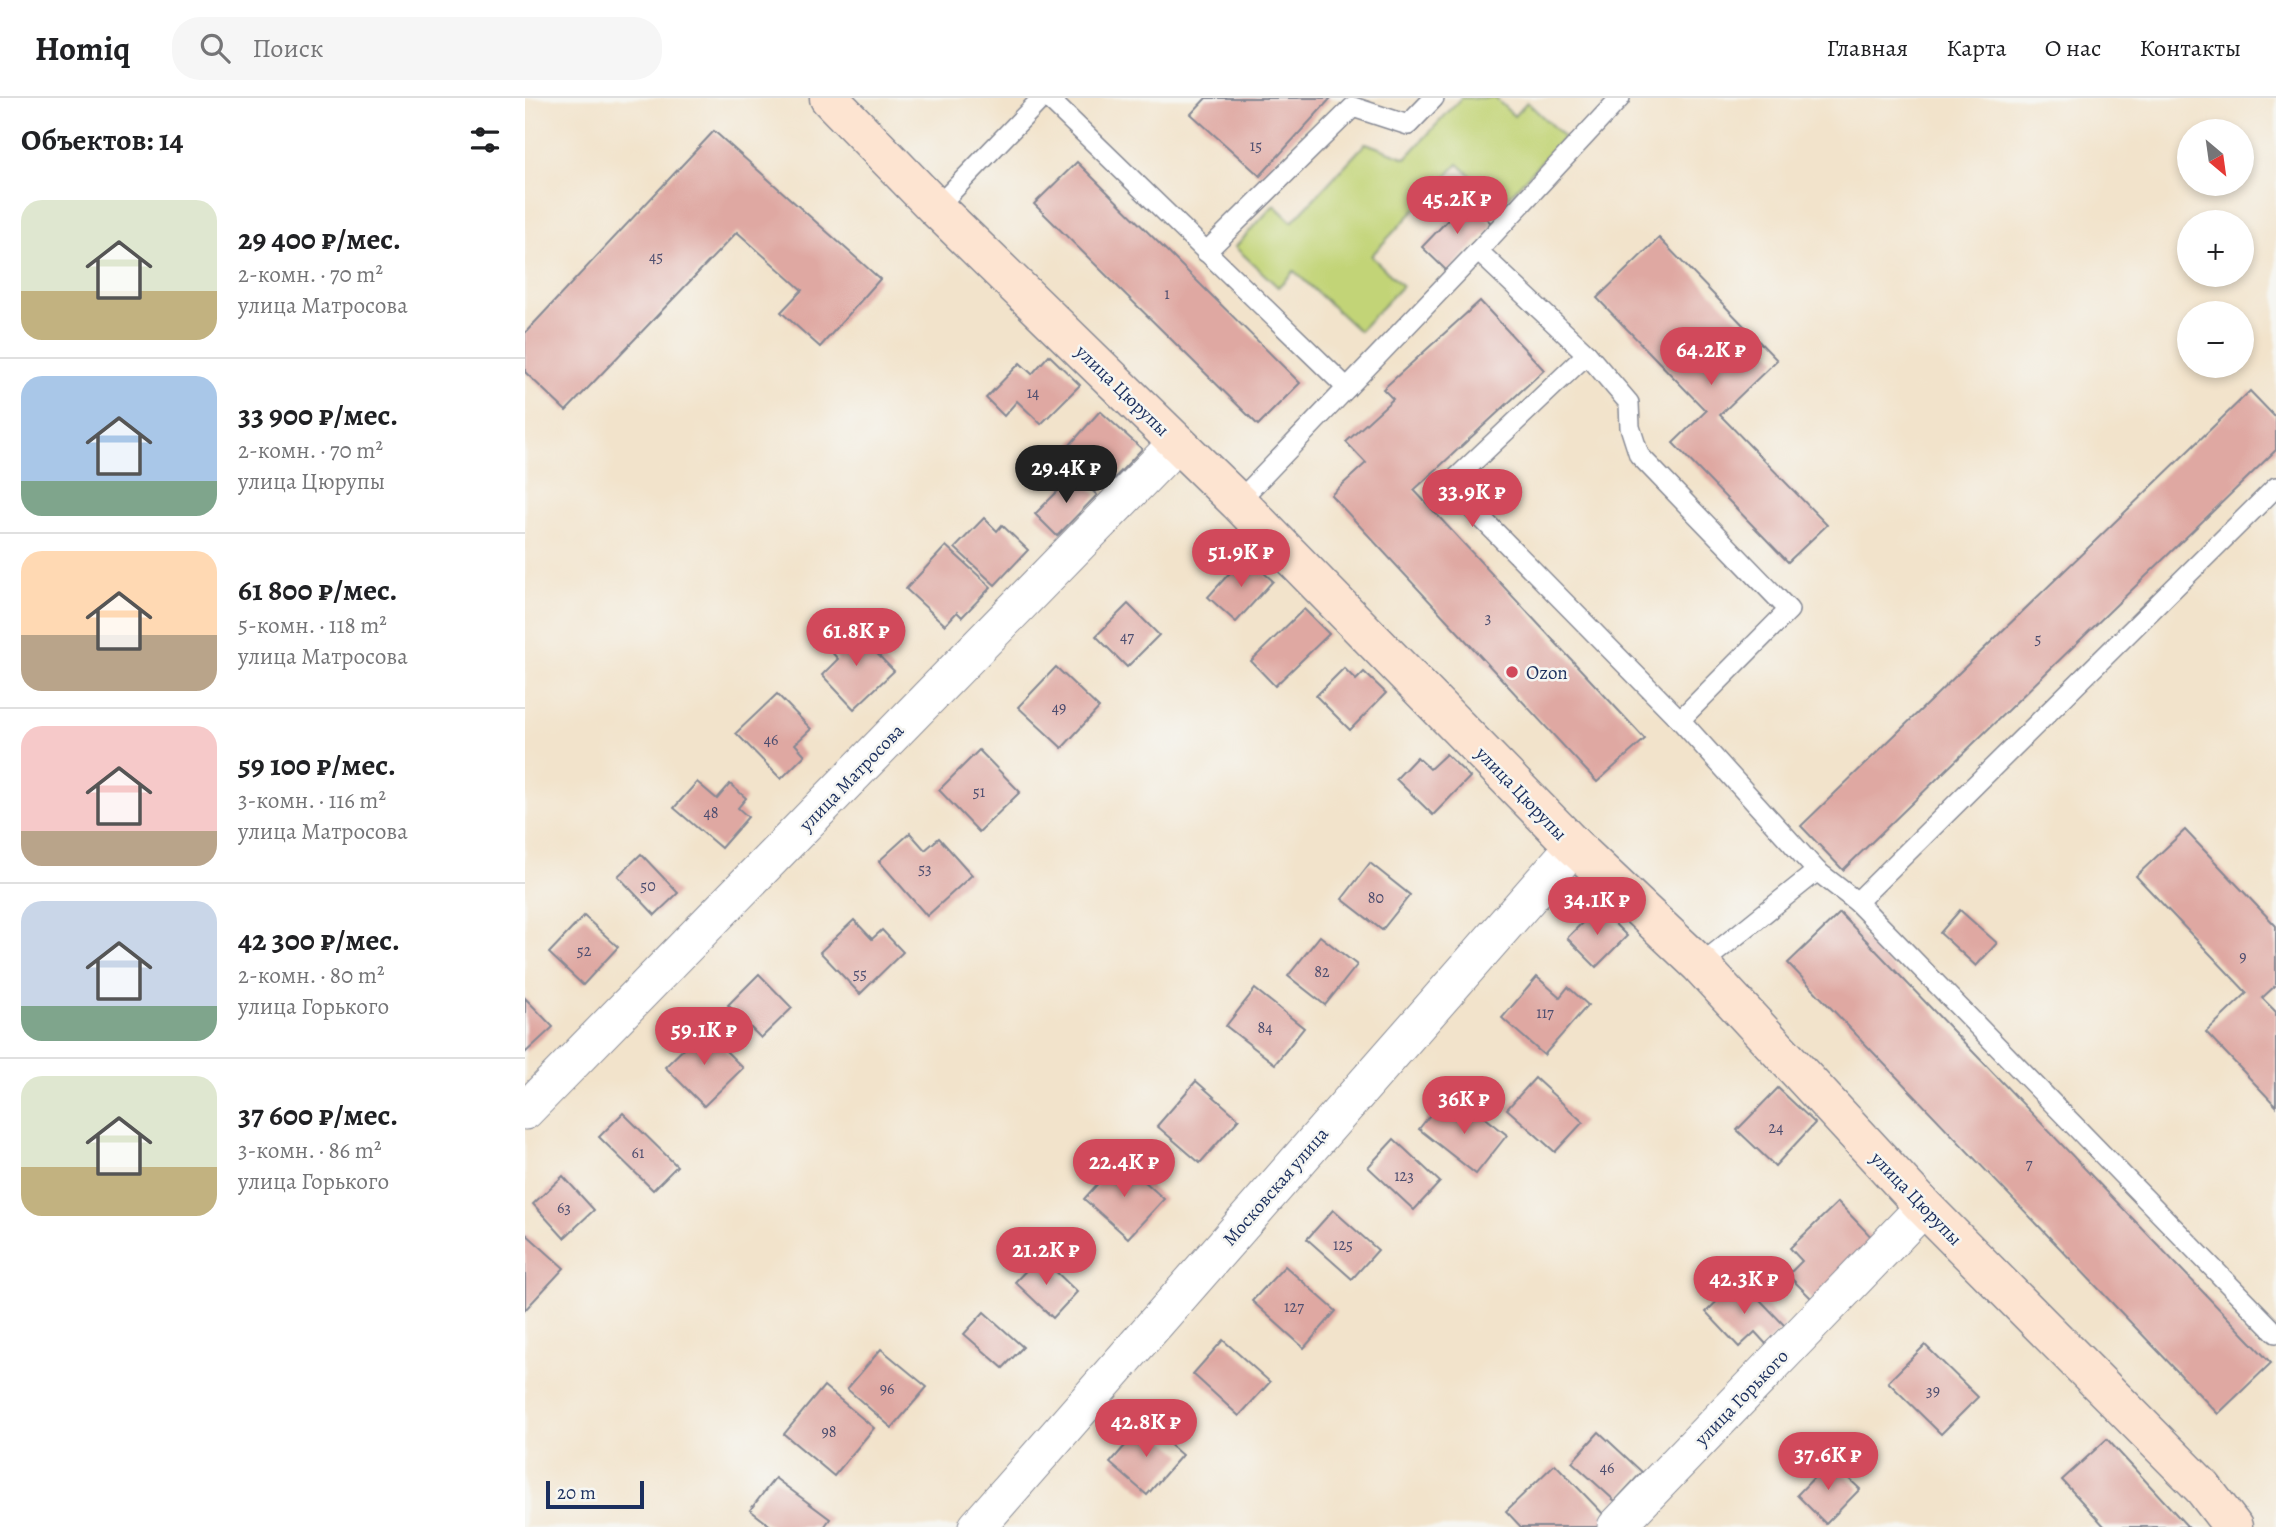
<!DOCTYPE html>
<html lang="ru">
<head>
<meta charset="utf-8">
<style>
  body { margin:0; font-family:Alegreya,serif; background:#f6f6f6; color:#202124; height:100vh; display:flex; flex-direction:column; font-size:26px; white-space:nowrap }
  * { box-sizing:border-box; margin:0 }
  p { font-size:23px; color:#757577 }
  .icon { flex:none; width:38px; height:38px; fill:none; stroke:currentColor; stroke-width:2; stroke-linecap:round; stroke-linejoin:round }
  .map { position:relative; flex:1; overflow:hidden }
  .drawer { display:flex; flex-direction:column; background:#fff; width:525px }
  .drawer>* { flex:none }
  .needle { width:46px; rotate:151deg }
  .controls { position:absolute; left:1652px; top:21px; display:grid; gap:14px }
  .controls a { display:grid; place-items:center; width:77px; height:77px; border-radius:50%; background:#fff; box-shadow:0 4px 10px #0003; font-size:35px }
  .scale { position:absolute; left:21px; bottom:18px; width:98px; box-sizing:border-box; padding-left:7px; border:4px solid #1b2f5e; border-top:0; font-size:19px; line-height:24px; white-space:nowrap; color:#1b2f5e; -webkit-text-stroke:5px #f6f6f2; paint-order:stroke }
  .price { position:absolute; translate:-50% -60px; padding:0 16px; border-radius:24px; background:#d1495b; color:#fff; font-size:23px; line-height:46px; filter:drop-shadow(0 2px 4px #0008) }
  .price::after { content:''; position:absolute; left:50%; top:42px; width:21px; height:16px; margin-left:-10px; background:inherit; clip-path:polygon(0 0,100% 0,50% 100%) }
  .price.selected { background:#222; color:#fff }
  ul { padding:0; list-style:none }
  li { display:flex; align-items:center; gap:21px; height:175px; padding:0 21px }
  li+li { border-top:2px solid #e0e0e0 }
  li span { display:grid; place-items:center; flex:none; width:196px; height:140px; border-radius:21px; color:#555 }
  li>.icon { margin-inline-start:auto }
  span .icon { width:84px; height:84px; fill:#fffc; stroke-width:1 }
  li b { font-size:30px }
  h2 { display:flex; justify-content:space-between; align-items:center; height:84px; padding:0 21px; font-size:30px }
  header { display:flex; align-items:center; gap:42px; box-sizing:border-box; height:98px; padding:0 35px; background:#fff; border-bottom:2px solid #e0e0e0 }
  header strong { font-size:33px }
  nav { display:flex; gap:38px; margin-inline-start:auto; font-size:24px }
  .search { width:490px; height:63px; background:#f6f6f6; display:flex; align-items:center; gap:18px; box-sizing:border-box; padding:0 24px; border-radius:28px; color:#757577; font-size:26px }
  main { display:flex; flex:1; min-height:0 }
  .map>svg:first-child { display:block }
</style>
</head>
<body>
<header>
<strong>Homiq</strong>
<div class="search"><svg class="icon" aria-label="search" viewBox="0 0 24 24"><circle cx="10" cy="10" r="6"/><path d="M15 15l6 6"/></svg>Поиск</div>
<nav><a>Главная</a><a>Карта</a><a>О нас</a><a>Контакты</a></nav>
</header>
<main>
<section class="drawer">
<h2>Объектов: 14<svg class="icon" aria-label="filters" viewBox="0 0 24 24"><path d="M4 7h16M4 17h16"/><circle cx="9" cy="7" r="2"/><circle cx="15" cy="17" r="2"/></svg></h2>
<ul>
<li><span style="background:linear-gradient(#dfe7d0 65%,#c2b280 0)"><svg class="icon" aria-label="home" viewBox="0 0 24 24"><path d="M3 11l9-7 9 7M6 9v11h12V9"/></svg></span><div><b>29 400 ₽/мес.</b><p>2-комн. · 70 m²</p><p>улица Матросова</p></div></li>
<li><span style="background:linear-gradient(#a9c7e8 75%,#7fa58c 0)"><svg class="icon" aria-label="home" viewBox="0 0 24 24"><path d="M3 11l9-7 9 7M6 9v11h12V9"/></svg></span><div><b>33 900 ₽/мес.</b><p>2-комн. · 70 m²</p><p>улица Цюрупы</p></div></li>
<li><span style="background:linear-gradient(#ffd9b3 60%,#b9a48a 0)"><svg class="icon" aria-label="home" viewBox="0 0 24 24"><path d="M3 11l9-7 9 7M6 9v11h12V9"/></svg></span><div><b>61 800 ₽/мес.</b><p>5-комн. · 118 m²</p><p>улица Матросова</p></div></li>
<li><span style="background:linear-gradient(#f6c9c9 75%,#b9a48a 0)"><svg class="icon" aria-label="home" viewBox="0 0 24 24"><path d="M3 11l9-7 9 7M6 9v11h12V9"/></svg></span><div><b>59 100 ₽/мес.</b><p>3-комн. · 116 m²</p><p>улица Матросова</p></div></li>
<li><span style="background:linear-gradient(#c9d6e8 75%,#7fa58c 0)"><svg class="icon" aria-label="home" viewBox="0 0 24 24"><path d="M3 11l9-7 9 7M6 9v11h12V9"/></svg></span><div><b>42 300 ₽/мес.</b><p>2-комн. · 80 m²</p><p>улица Горького</p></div></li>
<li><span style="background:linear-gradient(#dfe7d0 65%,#c2b280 0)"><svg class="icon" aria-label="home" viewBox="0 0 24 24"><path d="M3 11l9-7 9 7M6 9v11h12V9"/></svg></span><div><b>37 600 ₽/мес.</b><p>3-комн. · 86 m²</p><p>улица Горького</p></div></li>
</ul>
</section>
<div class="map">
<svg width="1751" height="1429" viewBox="0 0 1751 1429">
  <rect width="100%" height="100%" fill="#f6f6f2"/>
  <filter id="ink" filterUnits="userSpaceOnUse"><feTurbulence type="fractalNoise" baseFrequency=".0143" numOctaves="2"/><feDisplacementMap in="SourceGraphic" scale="14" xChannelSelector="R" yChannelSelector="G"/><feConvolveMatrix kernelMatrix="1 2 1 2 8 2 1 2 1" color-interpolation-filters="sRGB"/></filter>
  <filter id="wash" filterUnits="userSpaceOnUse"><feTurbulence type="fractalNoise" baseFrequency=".00686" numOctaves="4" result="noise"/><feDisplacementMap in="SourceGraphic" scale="28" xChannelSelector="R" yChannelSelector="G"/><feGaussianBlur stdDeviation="1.57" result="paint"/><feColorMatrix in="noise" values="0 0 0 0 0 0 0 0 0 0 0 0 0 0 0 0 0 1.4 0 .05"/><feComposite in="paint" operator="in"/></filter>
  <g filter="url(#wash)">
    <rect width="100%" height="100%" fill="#f2e3cb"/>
    <path fill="#c2d477" stroke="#6e826a" stroke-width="2" d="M936 0H970L989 18 1002 4 1039 39 977 106 933 66 846 158 877 188 834 233 769 173 753 189 710 149 749 107 767 124 841 45 881 60Z"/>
    <g id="blocks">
      <g fill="#dfa8a2">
        <path d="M681 0H806L735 78 666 16Z"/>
        <path d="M189 33 355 181 295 249 256 214 277 192 212 134 41 313 0 274V235Z"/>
        <path d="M552 64 775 285 733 327 509 106Z"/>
        <path d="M942 102 968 127 923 174 897 149Z"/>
        <path d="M1134 140 1252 262 1195 317 1302 427 1263 464 1148 345 1181 313 1072 200Z"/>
        <path d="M955 203 1019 272 889 392 1120 641 1072 684 806 397 841 365 821 344 868 301 858 291Z"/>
        <path d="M524 257 555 287 516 326 492 303 479 318 461 300 495 265 507 276Z"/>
        <path d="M1725 293 1751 320V352L1318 772 1276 728Z"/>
        <path d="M575 313 617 351 585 385 544 348Z"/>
        <path d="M550 376 572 397 532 438 510 416Z"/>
        <path d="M459 420 472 433 477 427 503 452 470 487 430 450Z"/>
        <path d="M421 448 466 489 437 519 432 514 420 527 381 491Z"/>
        <path d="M720 458 748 483 711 524 683 499Z"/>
        <path d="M603 506 634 537 602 569 571 538Z"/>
        <path d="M779 511 804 536 750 588 726 563Z"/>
        <path d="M326 529 369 573 329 611 297 577 313 561 303 550Z"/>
        <path d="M531 569 574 610 537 650 493 609Z"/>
        <path d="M819 570 831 582 839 574 861 595 825 632 791 598Z"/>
        <path d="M252 596 286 631 270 646 280 657 256 681 211 635Z"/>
        <path d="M454 652 495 694 454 734 414 692Z"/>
        <path d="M921 656 945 679 908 717 871 681 892 659 905 671Z"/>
        <path d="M172 684 192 701 205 686 221 700 213 710 223 719 196 750 149 710Z"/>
        <path d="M1660 732 1751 828V887L1737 900 1751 914V1008L1681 934 1722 895 1611 778Z"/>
        <path d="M385 735 400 752 414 740 447 777 402 818 354 763Z"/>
        <path d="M116 756 153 795 130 817 93 778Z"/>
        <path d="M845 765 885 797 857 832 817 801Z"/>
        <path d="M1073 809 1102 838 1071 869 1042 840Z"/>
        <path d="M1435 812 1472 845 1451 868 1415 835Z"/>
        <path d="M1315 815 1746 1265 1693 1316 1263 865Z"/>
        <path d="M59 818 93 849 58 887 24 855Z"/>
        <path d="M329 822 347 841 357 832 378 854 335 896 295 854Z"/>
        <path d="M795 838 832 867 800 907 763 878Z"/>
        <path d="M234 876 267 910 236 940 203 907Z"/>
        <path d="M1012 879 1035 899 1043 889 1063 907 1019 957 977 920Z"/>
        <path d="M730 891 779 930 750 966 701 928Z"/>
        <path d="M0 900 28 929 0 955Z"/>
        <path d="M179 931 218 970 179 1008 140 969Z"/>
        <path d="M1010 980 1058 1024 1030 1054 982 1011Z"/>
        <path d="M671 983 714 1021 675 1065 632 1028Z"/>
        <path d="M1253 990 1290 1025 1250 1068 1212 1032Z"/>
        <path d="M916 1003 940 1023 949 1011 982 1037 951 1076 894 1031Z"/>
        <path d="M98 1015 152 1068 128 1092 74 1039Z"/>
        <path d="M869 1041 915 1084 889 1112 843 1069Z"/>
        <path d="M595 1061 639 1101 603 1140 559 1101Z"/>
        <path d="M38 1078 69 1112 39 1140 8 1106Z"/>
        <path d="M1313 1104 1353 1146 1291 1205 1263 1177 1277 1163 1265 1150Z"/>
        <path d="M808 1112 853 1152 827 1181 782 1141Z"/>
        <path d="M0 1135 39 1170 0 1212Z"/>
        <path d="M515 1158 552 1194 528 1220 490 1184Z"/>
        <path d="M760 1168 811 1213 779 1250 727 1203Z"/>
        <path d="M1215 1181 1260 1228 1241 1246 1230 1234 1214 1249 1181 1214Z"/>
        <path d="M459 1214 498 1249 478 1270 439 1236Z"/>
        <path d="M698 1242 745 1284 714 1318 668 1276Z"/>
        <path d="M1400 1247 1453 1299 1416 1336 1363 1284Z"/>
        <path d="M356 1251 402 1289 367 1330 322 1291Z"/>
        <path d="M299 1288 349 1330 309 1378 259 1336Z"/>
        <path d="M620 1325 657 1357 622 1397 585 1365Z"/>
        <path d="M1074 1334 1117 1374 1090 1403 1047 1364Z"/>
        <path d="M1582 1341 1663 1429H1580L1537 1382Z"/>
        <path d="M1305 1363 1335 1391 1301 1426 1272 1397Z"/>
        <path d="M1030 1366 1085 1423 1079 1429H996L981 1413Z"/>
        <path d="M250 1380 305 1421 299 1429H247L225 1412Z"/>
      </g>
    </g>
  </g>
  <g filter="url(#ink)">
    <use href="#blocks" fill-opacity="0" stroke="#868994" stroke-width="2"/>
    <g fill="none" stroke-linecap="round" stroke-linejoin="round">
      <g stroke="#868994" stroke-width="22">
        <g id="lane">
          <path d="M523 0 822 290"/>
          <path d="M411 110 517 0"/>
          <path d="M953 153 1062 256 1104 305 1105 329 1114 357 1264 512 1155 622"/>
          <path d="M681 154 828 9 883 27 909 0"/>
          <path d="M1062 256 924 387 1155 622 1292 773"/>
          <path d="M713 404 953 153 1095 0"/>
          <path d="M1332 804 1751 389"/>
          <path d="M1175 867 1292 773 1332 804 1751 1235"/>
        </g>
      </g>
      <g stroke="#868994" stroke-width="39">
        <g id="street">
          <path d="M0 1013 652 345"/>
          <path d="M452 1429 1049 748"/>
          <path d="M1091 1429 1399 1109"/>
        </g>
      </g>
      <g stroke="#868994" stroke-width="41">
        <path id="secondary" d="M304 0 411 110 713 404 1049 748 1175 867 1399 1109 1678 1390 1708 1429"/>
      </g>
      <use href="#lane" stroke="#fff" stroke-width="19"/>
      <use href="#street" stroke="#fff" stroke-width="37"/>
      <use href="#secondary" stroke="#fde4d1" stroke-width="38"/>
    </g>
  </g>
  <circle fill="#d1495b" stroke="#f6f6f2" stroke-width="2.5" cx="987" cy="574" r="7"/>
  <g text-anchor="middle" stroke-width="5" stroke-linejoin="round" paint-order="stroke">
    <g font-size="16" fill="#4c4d6f">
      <text x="731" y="53">15</text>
      <text x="131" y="164">45</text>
      <text x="642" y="201">1</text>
      <text x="508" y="300">14</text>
      <text x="963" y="525">3</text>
      <text x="602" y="544">47</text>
      <text x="1513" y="546">5</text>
      <text x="534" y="615">49</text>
      <text x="246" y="647">46</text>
      <text x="454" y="699">51</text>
      <text x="186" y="720">48</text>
      <text x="400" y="776">53</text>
      <text x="123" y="793">50</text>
      <text x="851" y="805">80</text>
      <text x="59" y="858">52</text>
      <text x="1718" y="864">9</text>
      <text x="797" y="879">82</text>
      <text x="335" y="881">55</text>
      <text x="1020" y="920">117</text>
      <text x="740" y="935">84</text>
      <text x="1251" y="1035">24</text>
      <text x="113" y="1060">61</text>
      <text x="1504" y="1071">7</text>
      <text x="879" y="1083">123</text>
      <text x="39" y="1115">63</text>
      <text x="818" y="1152">125</text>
      <text x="769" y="1214">127</text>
      <text x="362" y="1296">96</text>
      <text x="1408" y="1298">39</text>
      <text x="304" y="1339">98</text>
      <text x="1082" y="1375">46</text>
    </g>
    <g font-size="19" fill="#1b2f5e" stroke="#f6f6f2">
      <text transform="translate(598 292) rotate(44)" y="7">улица Цюрупы</text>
      <text transform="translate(326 679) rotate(-46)" y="7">улица Матросова</text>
      <text transform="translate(997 695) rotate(46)" y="7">улица Цюрупы</text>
      <text transform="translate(750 1088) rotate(-49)" y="7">Московская улица</text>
      <text transform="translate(1392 1100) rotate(46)" y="7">улица Цюрупы</text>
      <text transform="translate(1216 1299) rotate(-46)" y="7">улица Горького</text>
    </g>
    <g font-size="19" fill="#1b2f5e" stroke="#f6f6f2" text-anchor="start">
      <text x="1001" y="581">Ozon</text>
    </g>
  </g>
</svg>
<div class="controls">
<a><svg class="needle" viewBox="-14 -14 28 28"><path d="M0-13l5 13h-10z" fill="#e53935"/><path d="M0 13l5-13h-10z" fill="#757577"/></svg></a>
<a>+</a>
<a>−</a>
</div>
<div class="scale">20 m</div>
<b class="price" style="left:932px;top:138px">45.2K ₽</b>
<b class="price" style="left:1186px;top:289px">64.2K ₽</b>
<b class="price selected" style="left:541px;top:407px">29.4K ₽</b>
<b class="price" style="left:947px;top:431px">33.9K ₽</b>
<b class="price" style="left:716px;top:491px">51.9K ₽</b>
<b class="price" style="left:331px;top:570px">61.8K ₽</b>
<b class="price" style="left:1072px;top:839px">34.1K ₽</b>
<b class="price" style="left:179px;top:969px">59.1K ₽</b>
<b class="price" style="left:939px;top:1038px">36K ₽</b>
<b class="price" style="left:599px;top:1101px">22.4K ₽</b>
<b class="price" style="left:521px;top:1189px">21.2K ₽</b>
<b class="price" style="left:1219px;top:1218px">42.3K ₽</b>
<b class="price" style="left:621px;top:1361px">42.8K ₽</b>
<b class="price" style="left:1303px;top:1394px">37.6K ₽</b>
</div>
</main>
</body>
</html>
